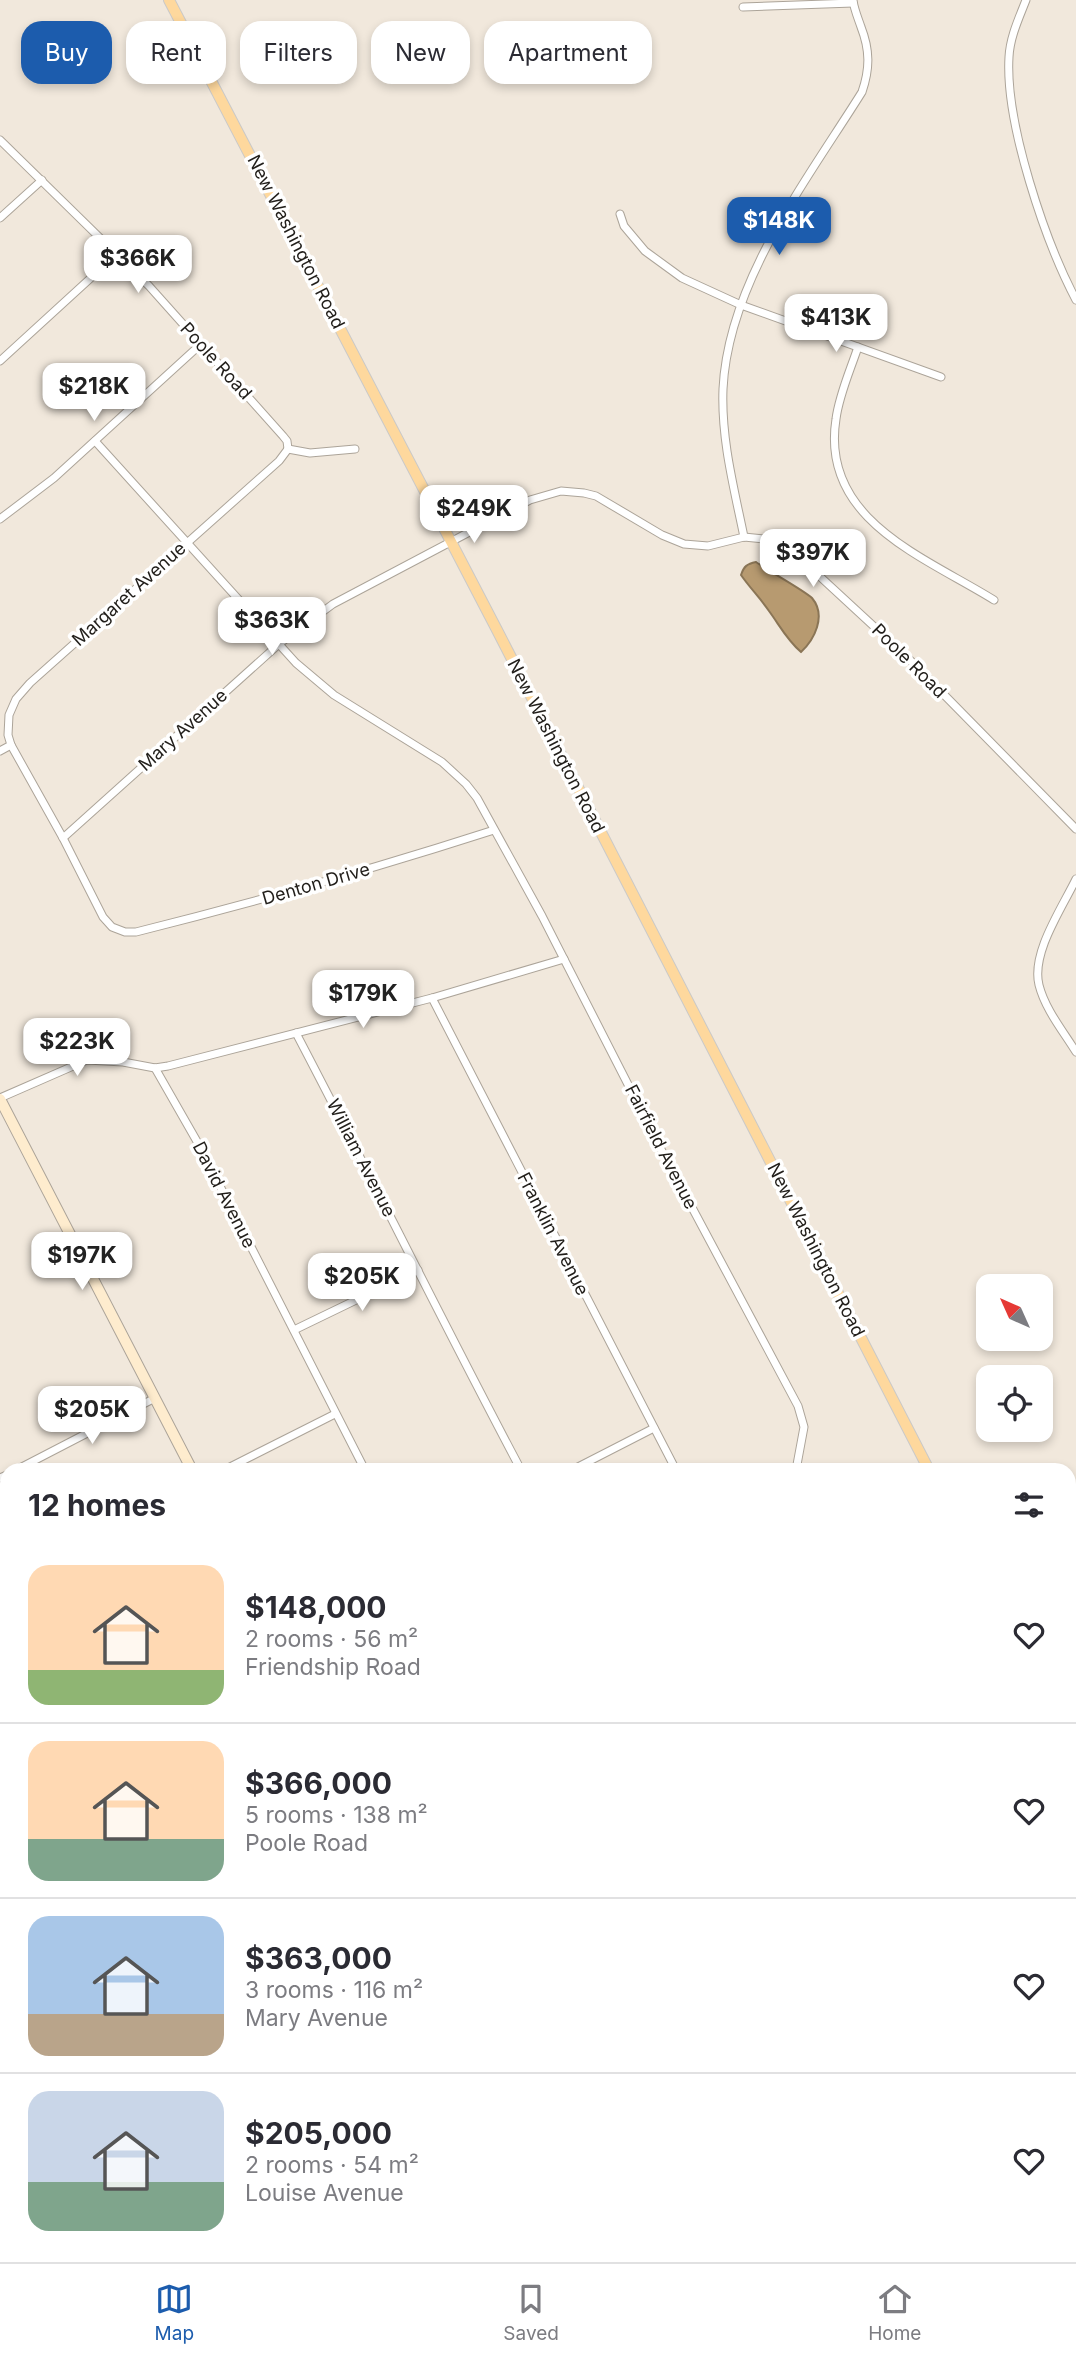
<!DOCTYPE html>
<html lang="en">
<head>
<meta charset="utf-8">
<style>
  body { margin:0; font-family:Inter,sans-serif; background:#f2f2f3; color:#2b2b33; height:100vh; display:flex; flex-direction:column; font-size:26px; white-space:nowrap }
  * { box-sizing:border-box; margin:0 }
  p { font-size:23px; color:#7c7c81 }
  .icon { flex:none; width:38px; height:38px; fill:none; stroke:currentColor; stroke-width:2; stroke-linecap:round; stroke-linejoin:round }
  .map { position:relative; flex:1; overflow:hidden }
  .drawer { position:absolute; left:0px; top:1463px; width:1076px; height:800px; display:flex; flex-direction:column; background:#fff; border-radius:21px 21px 0 0; box-shadow:0 4px 10px #0003 }
  .drawer>* { flex:none }
  .hud { position:absolute; left:21px; top:21px; width:700px; height:63px; display:flex; gap:14px }
  .needle { width:46px; rotate:315deg }
  .tools { position:absolute; left:976px; top:1274px; display:grid; gap:14px }
  .tools a { display:grid; place-items:center; width:77px; height:77px; border-radius:14px; background:#fff; box-shadow:0 4px 10px #0003; font-size:35px }
  .price { position:absolute; translate:-50% -60px; padding:0 16px; border-radius:14px; background:#fff; color:#222; font-size:23px; line-height:46px; filter:drop-shadow(0 2px 4px #0008) }
  .price::after { content:''; position:absolute; left:50%; top:42px; width:21px; height:16px; margin-left:-10px; background:inherit; clip-path:polygon(0 0,100% 0,50% 100%) }
  .price.selected { background:#1c5cad; color:#fff }
  ul { padding:0; list-style:none }
  li { display:flex; align-items:center; gap:21px; height:175px; padding:0 28px }
  li+li { border-top:2px solid #e1e1e2 }
  li span { display:grid; place-items:center; flex:none; width:196px; height:140px; border-radius:21px; color:#555 }
  li>.icon { margin-inline-start:auto }
  span .icon { width:84px; height:84px; fill:#fffc; stroke-width:1 }
  li b { font-size:30px }
  h2 { display:flex; justify-content:space-between; align-items:center; height:84px; padding:0 28px; font-size:30px }
  .chip { padding:0 24px; border-radius:21px; background:#fff; box-shadow:0 4px 10px #0003; font-size:24px; line-height:63px }
  .chip.selected { background:#1c5cad; color:#fff }
  .dock { display:flex; justify-content:space-around; align-items:center; height:98px; border-top:2px solid #e1e1e2; background:#fff; font-size:19px; color:#7c7c81 }
  .dock a { display:grid; justify-items:center; gap:4px }
  .dock .selected { color:#1c5cad }
  .map>svg:first-child { display:block }
</style>
</head>
<body>
<div class="map">
<svg width="1076" height="2262" viewBox="0 0 1076 2262">
  <rect width="100%" height="100%" fill="#f1e8dc"/>
  <path fill="#b79a70" stroke="#8a7556" stroke-width="2" d="M756 562C767 570 805 591 812 598 827 616 814 640 801 652 787 640 780 626 769 611 761 599 750 588 741 575 744 566 747 564 756 562Z"/>
  <g fill="none" stroke-linecap="round" stroke-linejoin="round">
    <g stroke="#aca499" stroke-width="9">
      <g id="street">
        <path d="M1026 0C1019 18 1010 37 1009 57 1005 123 1045 241 1076 300"/>
        <path d="M743 7 853 3"/>
        <path d="M0 140 149 286 283 436 287 441 288 449"/>
        <path d="M620 214 624 226 645 251 682 278 741 305 941 377"/>
        <path d="M0 218 42 180"/>
        <path d="M858 347C850 371 839 395 836 419 820 520 925 557 994 600"/>
        <path d="M0 361 117 254"/>
        <path d="M95 441 296 663 334 695 442 762 466 784 477 798 542 916 664 1155 798 1406 804 1427 796 1470"/>
        <path d="M288 449 279 461 30 683 16 699 9 715 8 735 11 745 63 838 103 917 112 927 125 932H136C256 902 376 868 494 830"/>
        <path d="M288 449 310 453 355 449"/>
        <path d="M0 519 54 478 201 344"/>
        <path d="M744 537C734 488 721 439 723 389 728 282 807 180 862 92 870 69 870 50 861 27 858 18 854 9 853 0"/>
        <path d="M0 751 11 745"/>
        <path d="M63 838 279 644 333 604 530 500 561 491 584 493 596 496 662 535 684 544 708 546 744 537 765 539 785 548 815 572 907 657 1076 829"/>
        <path d="M1076 879C1062 908 1031 953 1039 985 1045 1009 1063 1031 1076 1052"/>
        <path d="M432 998 676 1470"/>
        <path d="M296 1033C372 1178 444 1325 521 1470"/>
        <path d="M155 1068 199 1145 365 1470"/>
        <path d="M0 1098 87 1060 123 1062 155 1068 168 1066 432 998 564 959"/>
        <path d="M294 1330 418 1270"/>
        <path d="M16 1470 155 1398"/>
        <path d="M224 1470 335 1414"/>
        <path d="M572 1470 654 1428"/>
        <path d="M0 1478 7 1475"/>
        <path d="M0 1676 7 1672"/>
        <path d="M0 1994H7"/>
        <path d="M1069 2210 1076 2231"/>
        <path d="M219 2256 225 2262"/>
      </g>
    </g>
    <g stroke="#aca499" stroke-width="12">
      <g id="secondary">
        <path d="M0 1099 192 1470"/>
        <path d="M606 2256 610 2262"/>
      </g>
    </g>
    <g stroke="#cac9c8" stroke-width="12">
      <g id="primary">
        <path d="M169 0 497 630 929 1470"/>
        <path d="M1069 1782 1076 1799"/>
      </g>
    </g>
    <use href="#street" stroke="#fff" stroke-width="7"/>
    <use href="#secondary" stroke="#feecce" stroke-width="10"/>
    <use href="#primary" stroke="#fed89d" stroke-width="10"/>
  </g>
  <g text-anchor="middle" stroke-width="7" stroke-linejoin="round" paint-order="stroke">
    <g font-size="18" fill="#211e1a" stroke="#fff">
      <text transform="translate(296 242) rotate(63)" y="6">New Washington Road</text>
      <text transform="translate(216 361) rotate(48)" y="6">Poole Road</text>
      <text transform="translate(129 594) rotate(-42)" y="6">Margaret Avenue</text>
      <text transform="translate(909 661) rotate(45)" y="6">Poole Road</text>
      <text transform="translate(183 730) rotate(-42)" y="6">Mary Avenue</text>
      <text transform="translate(556 746) rotate(63)" y="6">New Washington Road</text>
      <text transform="translate(316 884) rotate(-16)" y="6">Denton Drive</text>
      <text transform="translate(661 1147) rotate(63)" y="6">Fairfield Avenue</text>
      <text transform="translate(361 1158) rotate(63)" y="6">William Avenue</text>
      <text transform="translate(224 1195) rotate(63)" y="6">David Avenue</text>
      <text transform="translate(553 1234) rotate(63)" y="6">Franklin Avenue</text>
      <text transform="translate(816 1250) rotate(63)" y="6">New Washington Road</text>
    </g>
  </g>
</svg>
<div class="tools">
<a><svg class="needle" viewBox="-14 -14 28 28"><path d="M0-13l5 13h-10z" fill="#e53935"/><path d="M0 13l5-13h-10z" fill="#7c7c81"/></svg></a>
<a><svg class="icon" aria-label="locate" viewBox="0 0 24 24"><circle cx="12" cy="12" r="6"/><path d="M12 2v4M12 18v4M2 12h4M18 12h4"/></svg></a>
</div>
<b class="price selected" style="left:779px;top:257px">$148K</b>
<b class="price" style="left:138px;top:295px">$366K</b>
<b class="price" style="left:836px;top:354px">$413K</b>
<b class="price" style="left:94px;top:423px">$218K</b>
<b class="price" style="left:474px;top:545px">$249K</b>
<b class="price" style="left:813px;top:589px">$397K</b>
<b class="price" style="left:272px;top:657px">$363K</b>
<b class="price" style="left:363px;top:1030px">$179K</b>
<b class="price" style="left:77px;top:1078px">$223K</b>
<b class="price" style="left:82px;top:1292px">$197K</b>
<b class="price" style="left:362px;top:1313px">$205K</b>
<b class="price" style="left:92px;top:1446px">$205K</b>
<div class="hud">
<a class="chip selected">Buy</a>
<a class="chip">Rent</a>
<a class="chip">Filters</a>
<a class="chip">New</a>
<a class="chip">Apartment</a>
</div>
<section class="drawer">
<h2>12 homes<svg class="icon" aria-label="filters" viewBox="0 0 24 24"><path d="M4 7h16M4 17h16"/><circle cx="9" cy="7" r="2"/><circle cx="15" cy="17" r="2"/></svg></h2>
<ul>
<li><span style="background:linear-gradient(#ffd9b3 75%,#8fb573 0)"><svg class="icon" aria-label="home" viewBox="0 0 24 24"><path d="M3 11l9-7 9 7M6 9v11h12V9"/></svg></span><div><b>$148,000</b><p>2 rooms · 56 m²</p><p>Friendship Road</p></div><svg class="icon" aria-label="heart" viewBox="0 0 24 24"><path d="M12 20l-8-8c-3-5 5-10 8-4 3-6 11-1 8 4z"/></svg></li>
<li><span style="background:linear-gradient(#ffd9b3 70%,#7fa58c 0)"><svg class="icon" aria-label="home" viewBox="0 0 24 24"><path d="M3 11l9-7 9 7M6 9v11h12V9"/></svg></span><div><b>$366,000</b><p>5 rooms · 138 m²</p><p>Poole Road</p></div><svg class="icon" aria-label="heart" viewBox="0 0 24 24"><path d="M12 20l-8-8c-3-5 5-10 8-4 3-6 11-1 8 4z"/></svg></li>
<li><span style="background:linear-gradient(#a9c7e8 70%,#b9a48a 0)"><svg class="icon" aria-label="home" viewBox="0 0 24 24"><path d="M3 11l9-7 9 7M6 9v11h12V9"/></svg></span><div><b>$363,000</b><p>3 rooms · 116 m²</p><p>Mary Avenue</p></div><svg class="icon" aria-label="heart" viewBox="0 0 24 24"><path d="M12 20l-8-8c-3-5 5-10 8-4 3-6 11-1 8 4z"/></svg></li>
<li><span style="background:linear-gradient(#c9d6e8 65%,#7fa58c 0)"><svg class="icon" aria-label="home" viewBox="0 0 24 24"><path d="M3 11l9-7 9 7M6 9v11h12V9"/></svg></span><div><b>$205,000</b><p>2 rooms · 54 m²</p><p>Louise Avenue</p></div><svg class="icon" aria-label="heart" viewBox="0 0 24 24"><path d="M12 20l-8-8c-3-5 5-10 8-4 3-6 11-1 8 4z"/></svg></li>
</ul>
</section>
</div>
<nav class="dock">
<a class="selected"><svg class="icon" aria-label="map" viewBox="0 0 24 24"><path d="M3 6l6-2 6 2 6-2v14l-6 2-6-2-6 2zM9 4v14M15 6v14"/></svg>Map</a>
<a><svg class="icon" aria-label="saved" viewBox="0 0 24 24"><path d="M7 4h10v16l-5-4-5 4z"/></svg>Saved</a>
<a><svg class="icon" aria-label="home" viewBox="0 0 24 24"><path d="M3 11l9-7 9 7M6 9v11h12V9"/></svg>Home</a>
</nav>
</body>
</html>
